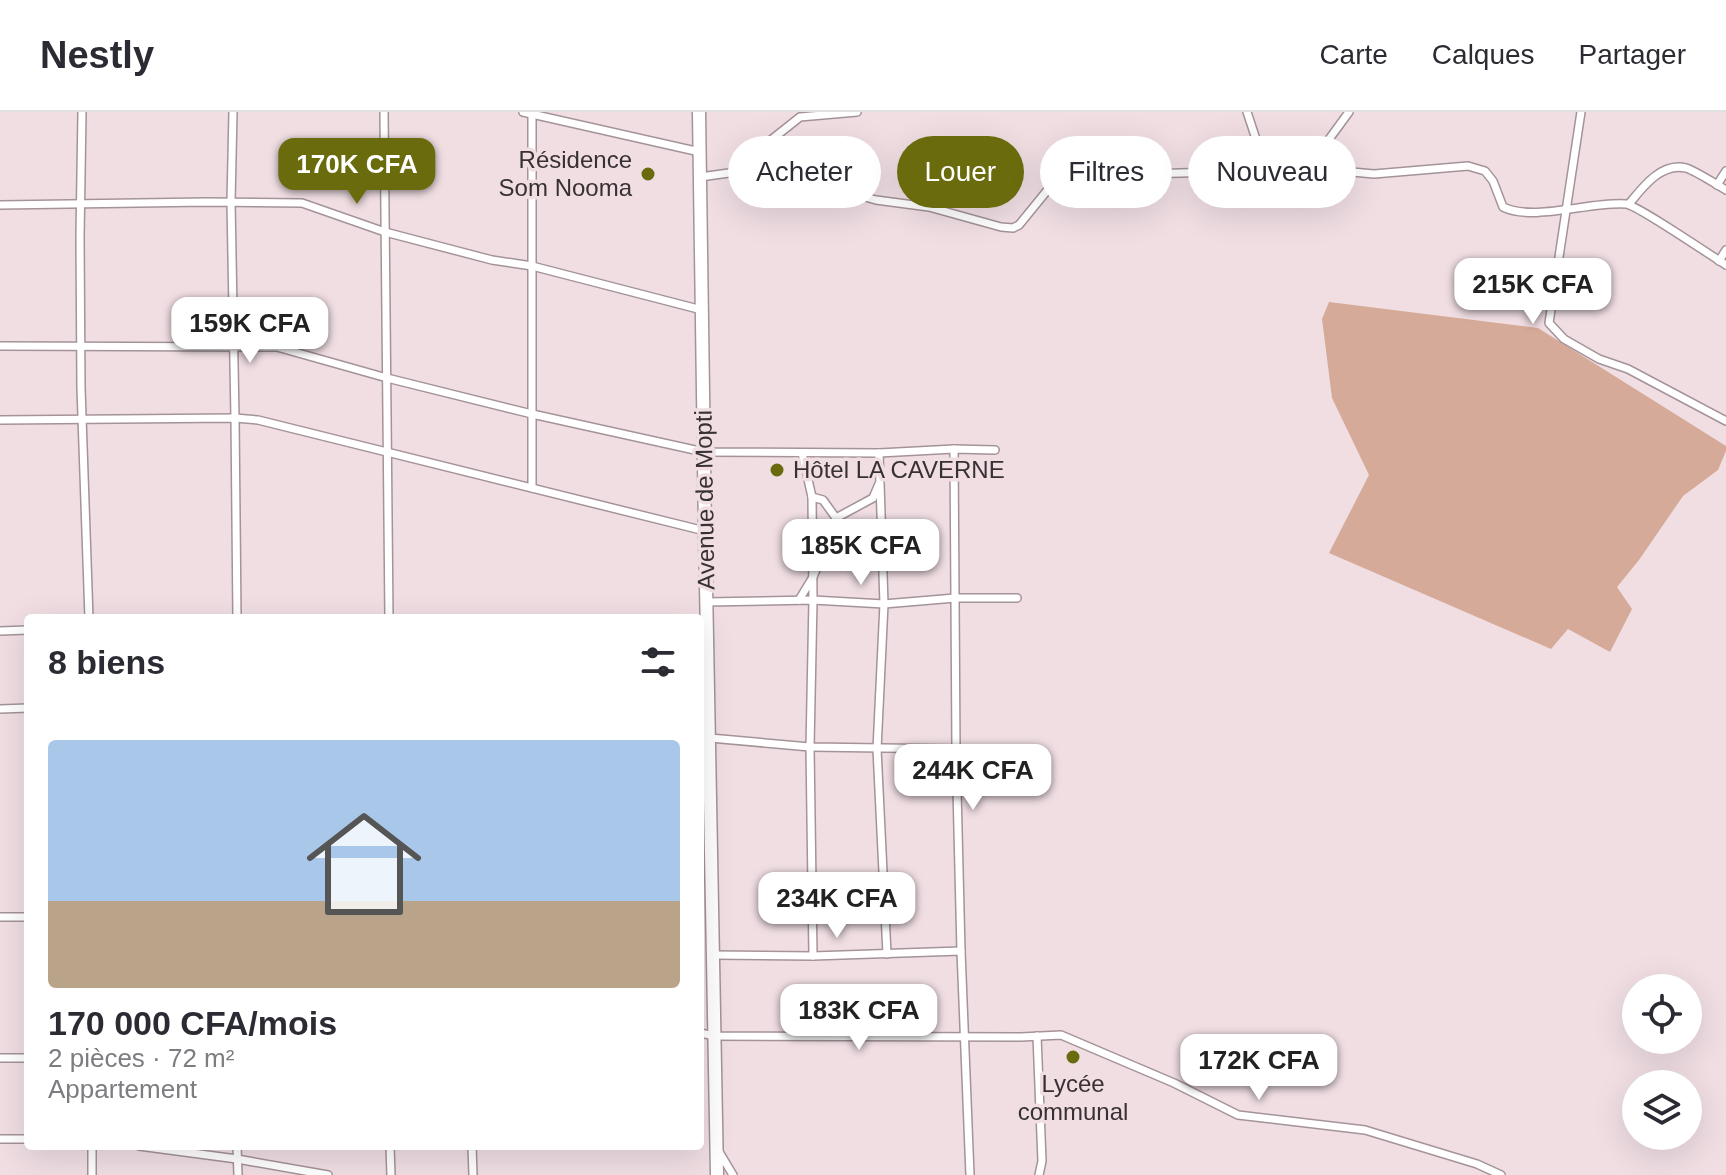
<!DOCTYPE html>
<html lang="fr">
<head>
<meta charset="utf-8">
<style>
  body { margin:0; font-family:Arial,sans-serif; background:#f7f7f7; color:#2b2b33; height:100vh; display:flex; flex-direction:column; font-size:30px; white-space:nowrap }
  * { box-sizing:border-box; margin:0 }
  p { font-size:26px; color:#7c7c81 }
  .icon { flex:none; width:44px; height:44px; fill:none; stroke:currentColor; stroke-width:2; stroke-linecap:round; stroke-linejoin:round }
  .map { position:relative; flex:1; overflow:hidden }
  .details { position:absolute; left:24px; top:502px; width:680px; height:536px; display:flex; flex-direction:column; background:#fff; border-radius:8px; box-shadow:0 8px 32px #0002 }
  .details>* { flex:none }
  .top-card { position:absolute; left:728px; top:24px; width:760px; height:72px; display:flex; gap:16px }
  .tools { position:absolute; left:1622px; top:862px; display:grid; gap:16px }
  .tools a { display:grid; place-items:center; width:80px; height:80px; border-radius:50%; background:#fff; box-shadow:0 8px 32px #0002; font-size:40px }
  .price { position:absolute; translate:-50% -68px; padding:0 18px; border-radius:16px; background:#fff; color:#222; font-size:26px; line-height:52px; filter:drop-shadow(0 2px 4px #0008) }
  .price::after { content:''; position:absolute; left:50%; top:48px; width:24px; height:18px; margin-left:-12px; background:inherit; clip-path:polygon(0 0,100% 0,50% 100%) }
  .price.selected { background:#696b0c; color:#fff }
  ul { padding:0; list-style:none }
  li { display:grid; align-content:center; gap:16px; height:424px; padding:0 24px }
  li span { display:grid; place-items:center; height:248px; border-radius:8px; color:#555 }
  li>.icon { margin-inline-start:auto }
  span .icon { width:144px; height:144px; fill:#fffc; stroke-width:1 }
  li b { font-size:34px }
  h2 { display:flex; justify-content:space-between; align-items:center; height:96px; padding:0 24px; font-size:34px }
  .tag { padding:0 28px; border-radius:36px; background:#fff; box-shadow:0 8px 32px #0002; font-size:28px; line-height:72px }
  .tag.selected { background:#696b0c; color:#fff }
  header { display:flex; align-items:center; gap:48px; box-sizing:border-box; height:112px; padding:0 40px; background:#fff; border-bottom:2px solid #e1e1e2 }
  header strong { font-size:38px }
  nav { display:flex; gap:44px; margin-inline-start:auto; font-size:28px }
  .map>svg:first-child { display:block }
</style>
</head>
<body>
<header>
<strong>Nestly</strong>
<nav><a>Carte</a><a>Calques</a><a>Partager</a></nav>
</header>
<div class="map">
<svg width="1726" height="1063" viewBox="0 0 1726 1063">
  <rect width="100%" height="100%" fill="#f0dee3"/>
  <path fill="#d6aa98" d="M1329 190 1538 216 1726 334V339L1718 358 1683 384 1639 448 1617 475 1632 497 1610 540 1568 517 1551 537 1329 441 1369 363 1332 286 1322 207Z"/>
  <g fill="none" stroke-linecap="round" stroke-linejoin="round">
    <g stroke="#a49398" stroke-width="10">
      <g id="minor">
        <path d="M82 0 80 125 81 276 89 506"/>
        <path d="M233 0 231 90 235 306 237 506"/>
        <path d="M384 0 389 506"/>
        <path d="M523 0 700 40"/>
        <path d="M1247 0 1259 36 1282 49 1308 56 1374 62 1468 54 1485 59 1493 69 1503 95C1533 110 1592 89 1626 92 1637 93 1710 143 1726 153"/>
        <path d="M1581 0 1549 211 1564 227 1599 247 1628 257 1726 309"/>
        <path d="M532 2V376"/>
        <path d="M757 41 778 54 815 71 876 88 929 95 1001 115 1013 116 1019 113 1050 75 1073 64 1216 60 1227 57 1259 36"/>
        <path d="M1308 56 1349 0"/>
        <path d="M700 65 729 61 747 50 766 32 800 5 857 0"/>
        <path d="M1717 73 1726 59"/>
        <path d="M1629 92C1642 76 1661 50 1686 56 1698 60 1715 72 1726 78"/>
        <path d="M0 93 207 90 302 91 385 120 492 148 532 154 702 198"/>
        <path d="M1719 149 1726 138"/>
        <path d="M0 234 277 235 387 266 532 302 704 340 879 341 954 337 995 338"/>
        <path d="M0 308 235 306 258 308 705 419"/>
        <path d="M954 337 956 637 961 839 970 1063"/>
        <path d="M802 341 812 385 813 488 810 635 813 844"/>
        <path d="M879 341 884 492 877 637 887 842"/>
        <path d="M812 385 823 388 836 406"/>
        <path d="M799 488 813 465 824 439 835 425 836 406 873 386 879 372"/>
        <path d="M706 490 813 488 884 492 955 486H1017"/>
        <path d="M0 519 28 518"/>
        <path d="M0 597 28 596"/>
        <path d="M710 626 810 635 956 637"/>
        <path d="M0 805H28"/>
        <path d="M714 843 813 844 961 839"/>
        <path d="M700 921 715 924 1021 925 1061 923 1174 971 1238 1003 1365 1018 1477 1052 1501 1063"/>
        <path d="M1037 924 1042 1049 1039 1063"/>
        <path d="M0 946H28"/>
        <path d="M0 1027H28"/>
        <path d="M92 1034V1063"/>
        <path d="M139 1034 237 1047 328 1063"/>
        <path d="M237 1034 238 1063"/>
        <path d="M390 1034 391 1063"/>
        <path d="M472 1034 473 1063"/>
        <path d="M718 1038 733 1063"/>
      </g>
    </g>
    <g stroke="#a49398" stroke-width="15">
      <path id="primary" d="M699 0 705 419 717 1063"/>
    </g>
    <use href="#minor" stroke="#fff" stroke-width="7"/>
    <use href="#primary" stroke="#fff" stroke-width="12"/>
  </g>
  <g fill="#696b0c" stroke="#f0dee3" stroke-width="3">
    <circle cx="648" cy="62" r="8"/>
    <circle cx="777" cy="358" r="8"/>
    <circle cx="1073" cy="945" r="8"/>
  </g>
  <g text-anchor="middle" stroke-width="7" stroke-linejoin="round" paint-order="stroke">
    <g font-size="24" fill="#383133" stroke="#f0dee3" text-anchor="end">
      <text x="632" y="56">Résidence<tspan x="632" dy="28">Som Nooma</tspan></text>
      <text x="793" y="366" text-anchor="start">Hôtel LA CAVERNE</text>
      <text x="1073" y="980" text-anchor="middle">Lycée<tspan x="1073" dy="28">communal</tspan></text>
    </g>
    <g font-size="24" fill="#383133" stroke="#f0dee3">
      <text transform="translate(705 388) rotate(-91)" y="8">Avenue de Mopti</text>
    </g>
  </g>
</svg>
<div class="tools">
<a><svg class="icon" aria-label="locate" viewBox="0 0 24 24"><circle cx="12" cy="12" r="6"/><path d="M12 2v4M12 18v4M2 12h4M18 12h4"/></svg></a>
<a><svg class="icon" aria-label="layers" viewBox="0 0 24 24"><path d="M12 4l9 5-9 5-9-5zM3 14l9 5 9-5"/></svg></a>
</div>
<b class="price selected" style="left:357px;top:94px">170K CFA</b>
<b class="price" style="left:1533px;top:214px">215K CFA</b>
<b class="price" style="left:250px;top:253px">159K CFA</b>
<b class="price" style="left:861px;top:475px">185K CFA</b>
<b class="price" style="left:973px;top:700px">244K CFA</b>
<b class="price" style="left:837px;top:828px">234K CFA</b>
<b class="price" style="left:859px;top:940px">183K CFA</b>
<b class="price" style="left:1259px;top:990px">172K CFA</b>
<div class="top-card">
<a class="tag">Acheter</a>
<a class="tag selected">Louer</a>
<a class="tag">Filtres</a>
<a class="tag">Nouveau</a>
</div>
<section class="details">
<h2>8 biens<svg class="icon" aria-label="filters" viewBox="0 0 24 24"><path d="M4 7h16M4 17h16"/><circle cx="9" cy="7" r="2"/><circle cx="15" cy="17" r="2"/></svg></h2>
<ul>
<li><span style="background:linear-gradient(#a9c7e8 65%,#b9a48a 0)"><svg class="icon" aria-label="home" viewBox="0 0 24 24"><path d="M3 11l9-7 9 7M6 9v11h12V9"/></svg></span><div><b>170 000 CFA/mois</b><p>2 pièces · 72 m²</p><p>Appartement</p></div></li>
</ul>
</section>
</div>
</body>
</html>
